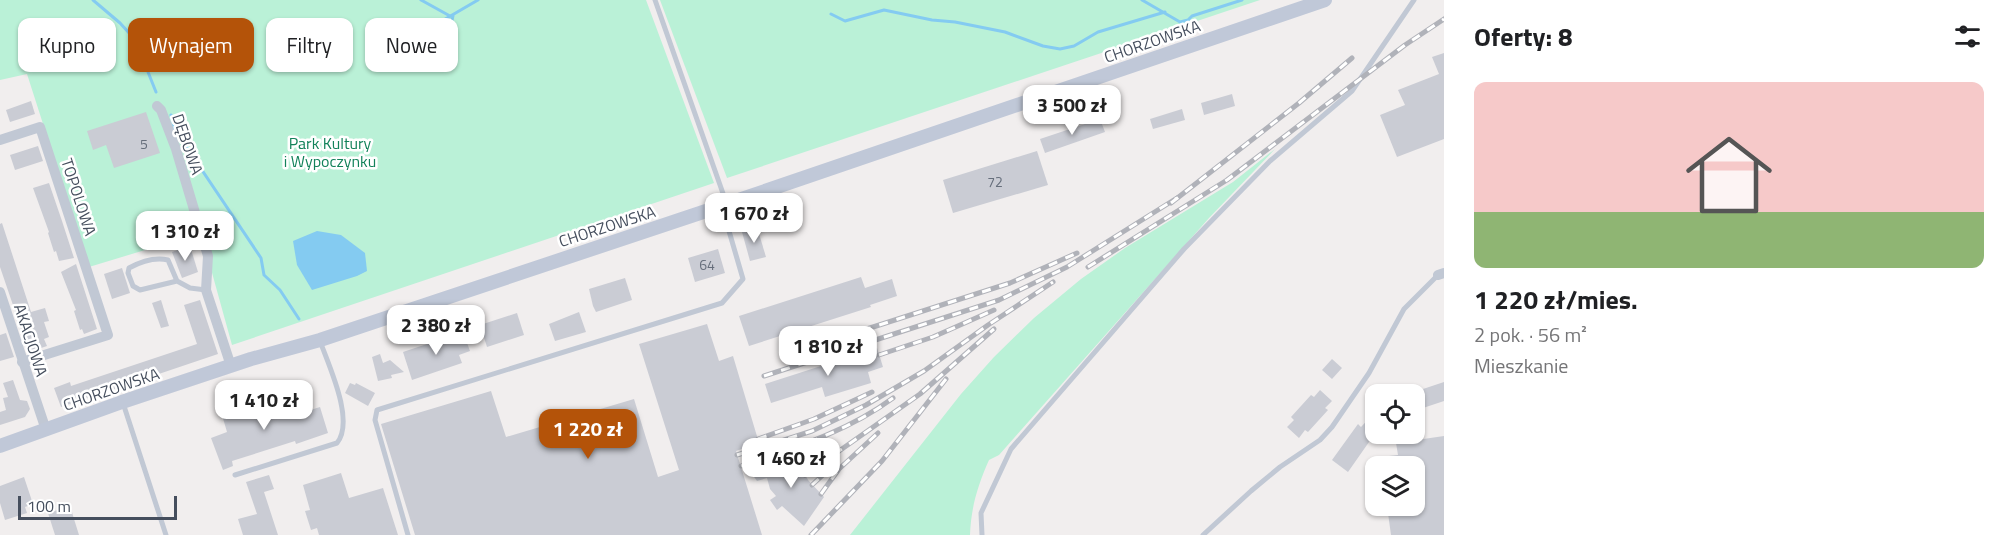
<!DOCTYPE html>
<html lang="pl">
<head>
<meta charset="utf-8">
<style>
  body { margin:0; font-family:"Titillium Web",sans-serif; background:#f2f2f2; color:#202124; height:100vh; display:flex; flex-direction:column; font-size:22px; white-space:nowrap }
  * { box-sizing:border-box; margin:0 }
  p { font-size:20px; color:#757577 }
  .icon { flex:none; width:33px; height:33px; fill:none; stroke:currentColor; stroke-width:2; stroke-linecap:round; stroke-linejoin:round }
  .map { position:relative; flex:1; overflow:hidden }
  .drawer { display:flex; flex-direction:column; background:#fff; width:570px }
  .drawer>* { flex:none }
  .top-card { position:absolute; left:18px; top:18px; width:570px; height:54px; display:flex; gap:12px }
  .controls { position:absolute; left:1365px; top:384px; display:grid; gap:12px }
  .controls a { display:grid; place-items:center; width:60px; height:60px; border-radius:12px; background:#fff; box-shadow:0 2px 4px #0004; font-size:30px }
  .scale { position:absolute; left:18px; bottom:15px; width:159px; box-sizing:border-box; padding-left:6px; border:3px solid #454e5d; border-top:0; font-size:16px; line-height:21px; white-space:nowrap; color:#454e5d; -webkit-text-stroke:4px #fff; paint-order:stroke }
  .price { position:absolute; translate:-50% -51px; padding:0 14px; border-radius:12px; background:#fff; color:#222; font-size:20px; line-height:39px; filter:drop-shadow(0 2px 3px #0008) }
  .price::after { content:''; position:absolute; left:50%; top:36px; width:18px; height:14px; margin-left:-9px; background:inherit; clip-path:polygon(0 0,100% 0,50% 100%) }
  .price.active { background:#b45309; color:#fff }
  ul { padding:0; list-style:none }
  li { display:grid; align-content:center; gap:12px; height:318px; padding:0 30px }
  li+li { border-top:2px solid #e0e0e0 }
  li span { display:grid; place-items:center; height:186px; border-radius:12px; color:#555 }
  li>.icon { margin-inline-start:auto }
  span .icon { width:108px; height:108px; fill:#fffc; stroke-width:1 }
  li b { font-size:26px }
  h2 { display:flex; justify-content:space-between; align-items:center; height:72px; padding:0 30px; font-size:26px }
  .tag { padding:0 21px; border-radius:12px; background:#fff; box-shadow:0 2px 4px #0004; font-size:21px; line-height:54px }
  .tag.active { background:#b45309; color:#fff }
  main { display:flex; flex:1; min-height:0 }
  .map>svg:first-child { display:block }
</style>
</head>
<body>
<main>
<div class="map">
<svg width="1444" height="535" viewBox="0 0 1444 535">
  <rect width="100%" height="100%" fill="#f1eeee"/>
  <g fill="#baf1d7">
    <path d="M0 0H646L714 183 232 345 201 233 89 267 27 74 0 80Z"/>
    <path d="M660 0H1260L727 178Z"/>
    <path d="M1275 149 1209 218 999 455 989 460C978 485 971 507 970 535H850L961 394 994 357 1034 318 1081 279 1125 248 1233 182Z"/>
  </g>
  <path fill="#84cbf1" d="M317 231 341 235 365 253 367 271 357 276 312 290 297 265 293 241Z"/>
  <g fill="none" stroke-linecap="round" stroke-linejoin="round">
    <g stroke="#84cbf1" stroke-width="3">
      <path d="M93 0 120 23 149 55 148 72 156 92"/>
      <path d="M421 0 450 16"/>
      <path d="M1142 0 1180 22 1188 20 1192 16 1242 0"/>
      <path d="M831 14 845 21 884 10 932 20 955 22 1005 32 1043 46 1060 49 1074 46 1098 32 1165 12"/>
      <path d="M399 33 435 25 478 0"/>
      <path d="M442 41 450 29 453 16"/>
      <path d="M171 115 175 130 261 258 264 275 280 290 299 319"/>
    </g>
  </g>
  <g fill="#caccd4">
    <path d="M1444 53V139L1397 157 1380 115 1405 105 1398 90 1439 74 1432 57Z"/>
    <path d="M1232 94 1235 106 1204 115 1201 103Z"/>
    <path d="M31 101 35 114 10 122 6 110Z"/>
    <path d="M1182 109 1185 120 1153 129 1150 119Z"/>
    <path d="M146 112 160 153 114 168 106 145 93 150 87 131Z"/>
    <path d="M1100 119 1105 132 1045 153 1040 139Z"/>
    <path d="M38 146 43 161 15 170 10 155Z"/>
    <path d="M1037 151 1048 185 953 213 943 180Z"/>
    <path d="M49 183 62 221 74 258 59 261 56 251 54 252 48 233 49 232 33 188Z"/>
    <path d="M2 223 31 312 45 308 49 321 44 322 49 337 44 339 47 346 29 352 0 267V224Z"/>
    <path d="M757 227 766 257 750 261 742 232Z"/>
    <path d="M190 246 198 272 182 278 172 252Z"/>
    <path d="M718 249 725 273 695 282 688 258Z"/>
    <path d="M76 264 97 329 84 334 82 329 80 330 74 311 76 310 74 305 61 272Z"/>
    <path d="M122 268 130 293 112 299 104 274Z"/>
    <path d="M861 277 865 288 892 279 897 296 870 305 871 307 749 346 739 316Z"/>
    <path d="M625 278 632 300 596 312 593 306 589 289Z"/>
    <path d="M161 300 169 326 161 328 152 303Z"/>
    <path d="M200 300 218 354 61 407 54 388 70 382 71 386 197 344 184 305Z"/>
    <path d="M579 312 586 332 555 341 549 324Z"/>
    <path d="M517 313 524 335 487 347 480 325Z"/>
    <path d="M707 324 719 361 733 356 759 443 736 451 762 535H415L381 424 491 391 506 437 634 399 658 477 679 470 639 344Z"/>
    <path d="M463 332 470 351 459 355 462 363 412 380 403 352Z"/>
    <path d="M6 333 14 357 0 361V335Z"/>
    <path d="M877 348 883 367 868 372 871 383 825 397 822 387 771 403 765 384Z"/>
    <path d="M380 354 383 363 390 360 404 372 391 375 392 378 378 381 372 357Z"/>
    <path d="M1332 359 1342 368 1332 379 1322 370Z"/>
    <path d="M13 380 20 400 27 401 30 409 25 417 0 425V412L6 410 3 398 8 397 3 383Z"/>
    <path d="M1444 382V401L1414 411V392Z"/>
    <path d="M350 383 355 385 356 383 375 393 368 406 345 393Z"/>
    <path d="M1320 390 1332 401 1325 408 1328 410 1308 432 1305 430 1299 438 1287 427 1294 420 1291 417 1311 395 1314 397Z"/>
    <path d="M275 398 282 419 320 407 328 433 296 444 295 441 232 461 233 466 223 470 211 438 227 432 222 415Z"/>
    <path d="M1376 411V432L1348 472 1332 460 1358 424 1361 427Z"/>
    <path d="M1444 436V535H1391L1387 506H1414V466H1382L1380 457 1398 455 1396 443Z"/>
    <path d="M797 458 808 480 824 497 804 526 782 506 777 510 770 500 776 496 770 489 767 478 757 481 750 471Z"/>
    <path d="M341 473 349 498 383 488 398 535H319L317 528 311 530 305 511 310 510 303 485Z"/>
    <path d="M269 475 274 489 264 492 278 535H243L238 519 257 514 246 482Z"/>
    <path d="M24 477 33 504 25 507 27 513 5 520 0 503V486Z"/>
    <path d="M70 506 79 535H55L48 513Z"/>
  </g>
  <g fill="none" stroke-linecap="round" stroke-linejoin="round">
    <g stroke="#c1c8d4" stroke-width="5">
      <path d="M655 0 726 202"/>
      <path d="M177 281 168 260C155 257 140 262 129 268L128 273 133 286 140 290 177 281 190 288 206 290"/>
      <path d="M123 403 166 535"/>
      <path d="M235 475 337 443C355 421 329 366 320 341"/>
      <path d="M408 535 375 420 377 410 722 303 743 279 722 207"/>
      <path d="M982 535 981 513 1011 449 1184 249 1270 161 1352 91 1414 0"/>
      <path d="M1203 535 1251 491 1280 467 1320 440 1332 427 1369 373 1404 309 1438 275"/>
    </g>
    <g stroke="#c1c8d4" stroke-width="10">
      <path d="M157 106 161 110 176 149 201 233 208 256 206 290 231 366"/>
      <path d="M0 140 40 127 108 335 22 362"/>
      <path d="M1438 275 1444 273"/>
      <path d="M0 292 46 430"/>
    </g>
    <path stroke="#c0c8d8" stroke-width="14" d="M0 446 122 402 251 359 320 340 721 206 1325 0"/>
    <g stroke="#b0b2b9" stroke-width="5">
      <g id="rail">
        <path d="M1171 203 1299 103 1352 58"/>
        <path d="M1088 267 1227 180 1405 45 1444 19"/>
        <path d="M845 336 1010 283 1077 253"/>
        <path d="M879 355 933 337 994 310"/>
        <path d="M764 376 999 300 1067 267 1177 198"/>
        <path d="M758 439 814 419 872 392"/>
        <path d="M737 455 812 431 866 405 924 371 988 325 1053 282"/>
        <path d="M799 464 830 451"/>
        <path d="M741 466C794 448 847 432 893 398"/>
        <path d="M805 475 920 394 994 329"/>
        <path d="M812 485 836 463"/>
        <path d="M821 494 839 469 878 433"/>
        <path d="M811 535 882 461 946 379"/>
      </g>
    </g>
    <use href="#rail" stroke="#fff" stroke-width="3" stroke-dasharray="9" stroke-linecap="butt"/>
  </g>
  <g text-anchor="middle" stroke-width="5" stroke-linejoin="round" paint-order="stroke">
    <g font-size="14" fill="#666e7b">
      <text x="144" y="149">5</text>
      <text x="995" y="187">72</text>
      <text x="707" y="270">64</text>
    </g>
    <g font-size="16" fill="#454e5d" stroke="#fff">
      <text transform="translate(1152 41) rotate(-19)" y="6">CHORZOWSKA</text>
      <text transform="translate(188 144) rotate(71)" y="6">DĘBOWA</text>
      <text transform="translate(79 197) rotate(72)" y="6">TOPOLOWA</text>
      <text transform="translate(607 226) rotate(-18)" y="6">CHORZOWSKA</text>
      <text transform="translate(31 340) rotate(72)" y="6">AKACJOWA</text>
      <text transform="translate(111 389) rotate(-19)" y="6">CHORZOWSKA</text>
    </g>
    <g font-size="16" fill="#12825a" stroke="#fff">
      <text x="330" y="149">Park Kultury<tspan x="330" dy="18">i Wypoczynku</tspan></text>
    </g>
  </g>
</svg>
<div class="controls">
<a><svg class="icon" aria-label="locate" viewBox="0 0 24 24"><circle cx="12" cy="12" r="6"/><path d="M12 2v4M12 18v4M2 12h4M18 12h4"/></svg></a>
<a><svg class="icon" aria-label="layers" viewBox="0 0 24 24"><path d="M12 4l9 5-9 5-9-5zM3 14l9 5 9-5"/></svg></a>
</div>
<div class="scale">100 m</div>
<b class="price" style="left:1072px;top:136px">3 500 zł</b>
<b class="price" style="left:754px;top:244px">1 670 zł</b>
<b class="price" style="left:185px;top:262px">1 310 zł</b>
<b class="price" style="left:436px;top:356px">2 380 zł</b>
<b class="price" style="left:828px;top:377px">1 810 zł</b>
<b class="price" style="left:264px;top:431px">1 410 zł</b>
<b class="price active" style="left:588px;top:460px">1 220 zł</b>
<b class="price" style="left:791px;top:489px">1 460 zł</b>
<div class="top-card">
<a class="tag">Kupno</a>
<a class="tag active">Wynajem</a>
<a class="tag">Filtry</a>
<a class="tag">Nowe</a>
</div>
</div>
<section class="drawer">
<h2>Oferty: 8<svg class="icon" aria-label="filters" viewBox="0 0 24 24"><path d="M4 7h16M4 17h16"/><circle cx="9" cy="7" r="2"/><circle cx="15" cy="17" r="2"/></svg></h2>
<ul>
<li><span style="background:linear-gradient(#f6c9c9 70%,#8fb573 0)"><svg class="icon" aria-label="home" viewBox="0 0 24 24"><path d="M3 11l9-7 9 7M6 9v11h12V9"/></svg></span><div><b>1 220 zł/mies.</b><p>2 pok. · 56 m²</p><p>Mieszkanie</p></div></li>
</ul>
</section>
</main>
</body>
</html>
